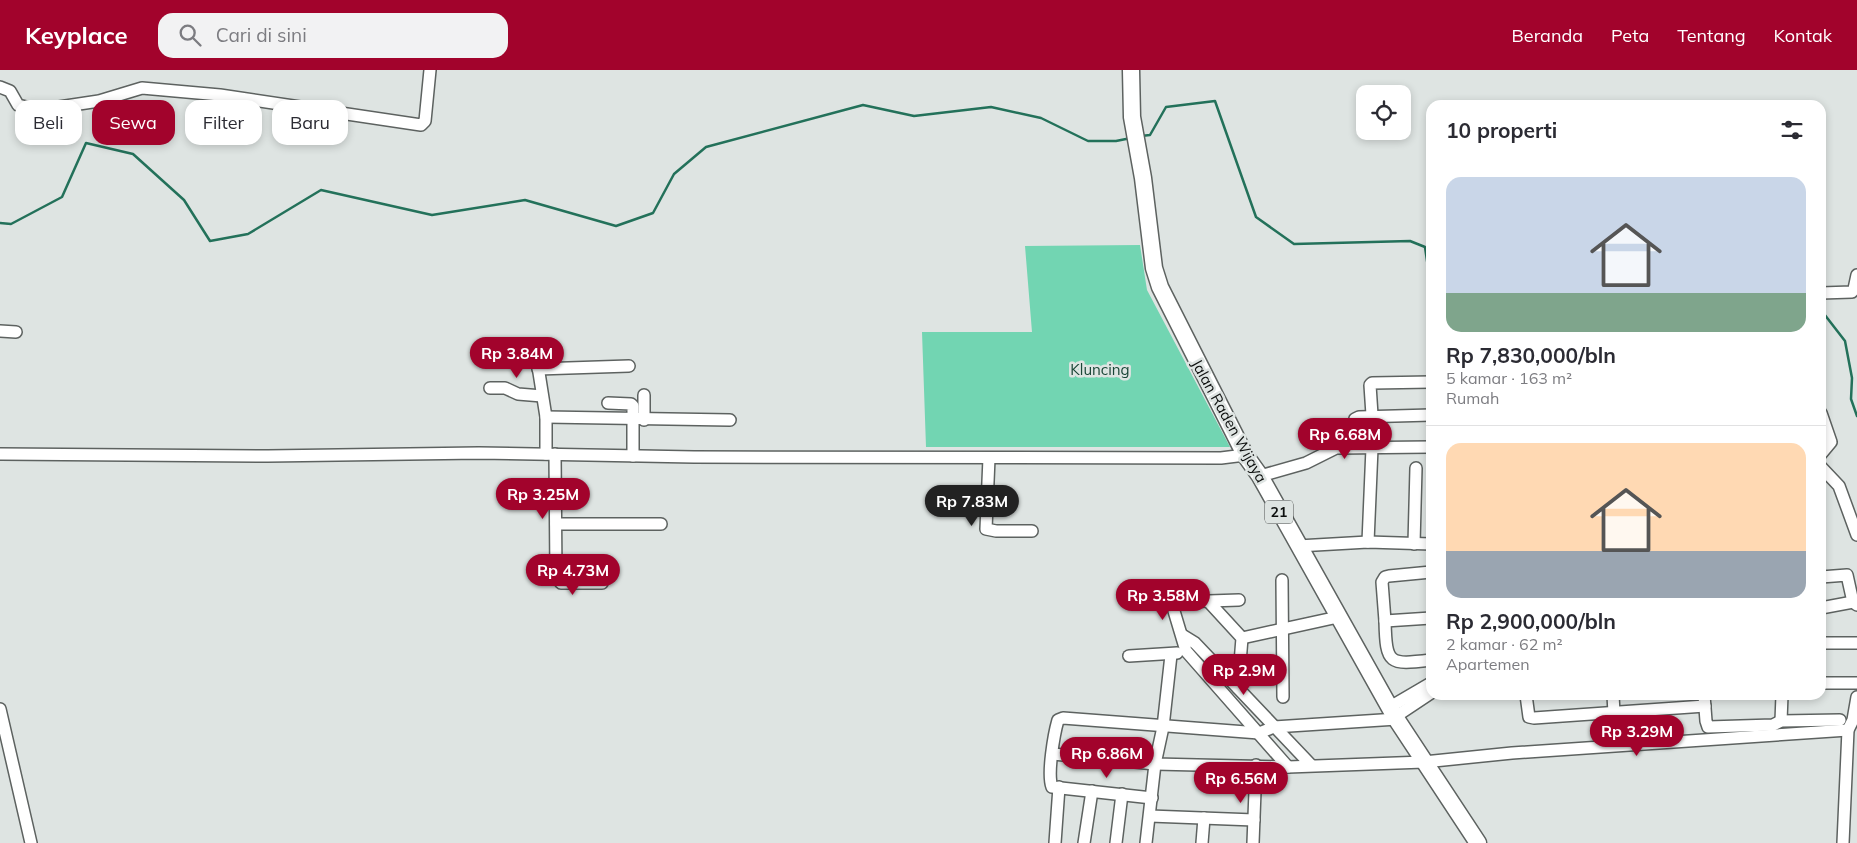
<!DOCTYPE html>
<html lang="id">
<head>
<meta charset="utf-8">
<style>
  body { margin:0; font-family:Mulish,sans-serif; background:#f2f2f3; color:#2b2b33; height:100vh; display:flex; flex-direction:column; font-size:19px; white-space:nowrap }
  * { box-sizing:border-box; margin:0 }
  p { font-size:16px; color:#7c7c81 }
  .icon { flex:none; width:28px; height:28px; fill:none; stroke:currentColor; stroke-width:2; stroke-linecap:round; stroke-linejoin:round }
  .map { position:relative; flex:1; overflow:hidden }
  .panel { position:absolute; left:1426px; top:30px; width:400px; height:600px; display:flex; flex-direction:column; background:#fff; border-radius:15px; box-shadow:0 2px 8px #0003 }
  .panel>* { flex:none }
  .banner { position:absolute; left:15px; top:30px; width:475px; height:45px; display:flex; gap:10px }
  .fabs { position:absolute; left:1356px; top:15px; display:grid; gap:10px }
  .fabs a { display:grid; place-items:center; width:55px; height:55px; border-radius:10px; background:#fff; box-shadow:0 2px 8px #0003; font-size:25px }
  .price { position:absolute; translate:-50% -42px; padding:0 11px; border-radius:18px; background:#a2032c; color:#fff; font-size:16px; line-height:32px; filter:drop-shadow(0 1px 2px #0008) }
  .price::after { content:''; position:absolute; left:50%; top:30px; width:15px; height:11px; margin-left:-8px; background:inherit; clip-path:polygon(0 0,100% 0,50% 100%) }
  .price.selected { background:#222; color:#fff }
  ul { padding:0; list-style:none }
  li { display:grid; align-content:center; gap:10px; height:265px; padding:0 20px }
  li+li { border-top:1px solid #e1e1e2 }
  li span { display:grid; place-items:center; height:155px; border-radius:15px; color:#555 }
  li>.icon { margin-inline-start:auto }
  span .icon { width:90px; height:90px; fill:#fffc; stroke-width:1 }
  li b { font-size:21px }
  h2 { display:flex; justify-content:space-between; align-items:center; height:60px; padding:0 20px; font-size:21px }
  .pill { padding:0 18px; border-radius:15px; background:#fff; box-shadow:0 2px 8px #0003; font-size:18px; line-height:45px }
  .pill.selected { background:#a2032c; color:#fff }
  header { display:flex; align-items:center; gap:30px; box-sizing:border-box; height:70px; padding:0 25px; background:#a2032c; color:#fff }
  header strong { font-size:24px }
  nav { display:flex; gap:28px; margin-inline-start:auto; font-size:18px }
  .search { width:350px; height:45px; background:#f2f2f3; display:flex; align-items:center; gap:12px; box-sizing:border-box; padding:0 18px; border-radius:15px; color:#7c7c81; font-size:19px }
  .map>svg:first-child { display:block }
</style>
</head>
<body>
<header>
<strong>Keyplace</strong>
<div class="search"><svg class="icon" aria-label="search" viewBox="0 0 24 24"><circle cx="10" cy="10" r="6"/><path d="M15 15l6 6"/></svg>Cari di sini</div>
<nav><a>Beranda</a><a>Peta</a><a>Tentang</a><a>Kontak</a></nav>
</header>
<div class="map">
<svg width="1857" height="773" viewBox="0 0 1857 773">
  <rect width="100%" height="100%" fill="#dee4e2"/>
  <path fill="#72d5b2" d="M1140 175 1147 220 1230 377H926L922 262H1032L1025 176Z"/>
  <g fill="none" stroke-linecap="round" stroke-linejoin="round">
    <g stroke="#23715a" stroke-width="2.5">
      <path d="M1141 66 1150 65 1166 37 1215 31 1256 147 1294 174 1410 171 1425 177 1431 218"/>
      <path d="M0 153 11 154 62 127 86 73 133 84 184 130 210 171 248 164 321 120 432 145 525 130 616 156 653 143 674 104 706 77 863 35 914 46 991 37 1041 48 1088 71H1116L1131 68"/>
      <path d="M1821 240 1845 271 1852 308 1851 329 1857 346"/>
    </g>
    <g stroke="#5d6260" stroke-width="14">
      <g id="minor">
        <path d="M0 17 10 21 18 35 39 40 99 31 142 18 220 25 421 55 425 51 430 0"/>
        <path d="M1821 223 1852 222 1854 219 1857 205"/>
        <path d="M0 261 16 262"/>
        <path d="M537 290 546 347V384"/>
        <path d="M538 299 629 296"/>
        <path d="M490 318H505L518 324 542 326"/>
        <path d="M608 333 631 334 633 336V386"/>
        <path d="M1821 343 1831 372 1821 384"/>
        <path d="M1372 345 1370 315 1372 313 1431 312"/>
        <path d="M546 347 730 350"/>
        <path d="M644 350V325"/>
        <path d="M1358 376 1355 349 1359 347 1431 345"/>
        <path d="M0 384 268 386 479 383 694 387 1221 388 1245 385"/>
        <path d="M555 384 556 507 561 513H602"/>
        <path d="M989 388 986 459 996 461H1032"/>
        <path d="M1821 397 1839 416 1857 465"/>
        <path d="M1260 406 1306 393 1336 378 1431 377"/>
        <path d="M556 454H661"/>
        <path d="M1368 472 1372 378"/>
        <path d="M1414 474 1416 398"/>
        <path d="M1298 476 1368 472 1431 474"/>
        <path d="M1431 502 1389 506 1385 507 1382 512 1385 551 1431 548"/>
        <path d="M1821 507 1847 505 1853 532 1857 535"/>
        <path d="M1282 510 1283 627"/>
        <path d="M1239 530 1179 532 1174 535V541L1186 581 1288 697"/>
        <path d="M1208 531 1242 568 1238 618"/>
        <path d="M1821 538 1853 532"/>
        <path d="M1385 551C1386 595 1389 595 1431 590"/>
        <path d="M1182 565 1195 573 1311 695"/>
        <path d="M1242 568 1338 547"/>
        <path d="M1821 573H1857"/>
        <path d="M1129 586 1177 583"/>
        <path d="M1821 613H1857"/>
        <path d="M1526 625 1529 647 1534 648 1705 636"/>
        <path d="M1613 625 1614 643"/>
        <path d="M1704 625 1706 651 1708 657 1773 655 1781 651 1840 650"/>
        <path d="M1390 637 1431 613"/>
        <path d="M0 639 31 773"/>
        <path d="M1395 647 1431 623"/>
        <path d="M1781 651 1782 625"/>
        <path d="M1053 684 1155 694 1288 697 1424 692 1512 683 1848 660"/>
        <path d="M1152 728 1052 717C1047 704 1054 664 1058 650L1063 648 1259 663 1274 657 1397 649"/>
        <path d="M1150 746 1254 750"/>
        <path d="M1055 773 1059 717"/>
        <path d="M1084 773 1092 721"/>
        <path d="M1116 773 1122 724"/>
        <path d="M1146 773 1155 694 1163 657 1171 585"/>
        <path d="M1202 773 1204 748"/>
        <path d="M1253 773 1256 695"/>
        <path d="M1843 773 1848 660 1853 650 1857 627"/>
      </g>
    </g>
    <g stroke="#5d6260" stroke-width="19">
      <path id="highway" d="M1131 0 1132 47 1143 108 1154 198 1160 217 1245 385 1260 406 1395 647 1478 773"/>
    </g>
    <use href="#minor" stroke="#fff" stroke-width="11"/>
    <use href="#highway" stroke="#fff" stroke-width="16"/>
  </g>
  <g text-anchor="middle" stroke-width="5" stroke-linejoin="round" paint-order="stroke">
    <rect fill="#dee4e2" stroke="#4c4f4e" stroke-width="1" x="1265" y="430.5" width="28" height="23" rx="4"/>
    <g font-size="14" font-weight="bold" fill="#0d0f0e">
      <text x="1279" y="447">21</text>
    </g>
    <g font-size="15" fill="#194637" stroke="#dee4e2">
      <text x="1100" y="305">Kluncing</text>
    </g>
    <g font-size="15" fill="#0d0f0e" stroke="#dee4e2">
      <text transform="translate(1229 351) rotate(61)" y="5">Jalan Raden Wijaya</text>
    </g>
  </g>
</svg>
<div class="fabs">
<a><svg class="icon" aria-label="locate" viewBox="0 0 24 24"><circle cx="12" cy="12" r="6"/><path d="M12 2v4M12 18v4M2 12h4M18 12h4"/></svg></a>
</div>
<b class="price" style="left:517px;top:309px">Rp 3.84M</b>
<b class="price" style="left:1345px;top:390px">Rp 6.68M</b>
<b class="price" style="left:543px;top:450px">Rp 3.25M</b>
<b class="price selected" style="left:972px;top:457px">Rp 7.83M</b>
<b class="price" style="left:573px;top:526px">Rp 4.73M</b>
<b class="price" style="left:1163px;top:551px">Rp 3.58M</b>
<b class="price" style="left:1244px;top:626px">Rp 2.9M</b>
<b class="price" style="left:1637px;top:687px">Rp 3.29M</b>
<b class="price" style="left:1107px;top:709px">Rp 6.86M</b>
<b class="price" style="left:1241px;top:734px">Rp 6.56M</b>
<div class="banner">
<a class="pill">Beli</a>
<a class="pill selected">Sewa</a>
<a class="pill">Filter</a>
<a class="pill">Baru</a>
</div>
<section class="panel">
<h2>10 properti<svg class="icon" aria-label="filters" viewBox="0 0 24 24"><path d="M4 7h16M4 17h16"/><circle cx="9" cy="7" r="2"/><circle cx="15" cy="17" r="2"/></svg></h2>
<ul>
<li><span style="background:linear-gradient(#c9d6e8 75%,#7fa58c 0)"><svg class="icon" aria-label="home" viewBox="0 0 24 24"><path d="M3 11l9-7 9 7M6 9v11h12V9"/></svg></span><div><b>Rp 7,830,000/bln</b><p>5 kamar · 163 m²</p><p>Rumah</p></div></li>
<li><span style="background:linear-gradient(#ffd9b3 70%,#9aa5b1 0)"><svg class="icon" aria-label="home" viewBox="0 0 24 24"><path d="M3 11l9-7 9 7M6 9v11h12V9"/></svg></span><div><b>Rp 2,900,000/bln</b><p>2 kamar · 62 m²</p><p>Apartemen</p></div></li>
</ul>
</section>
</div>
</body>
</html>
